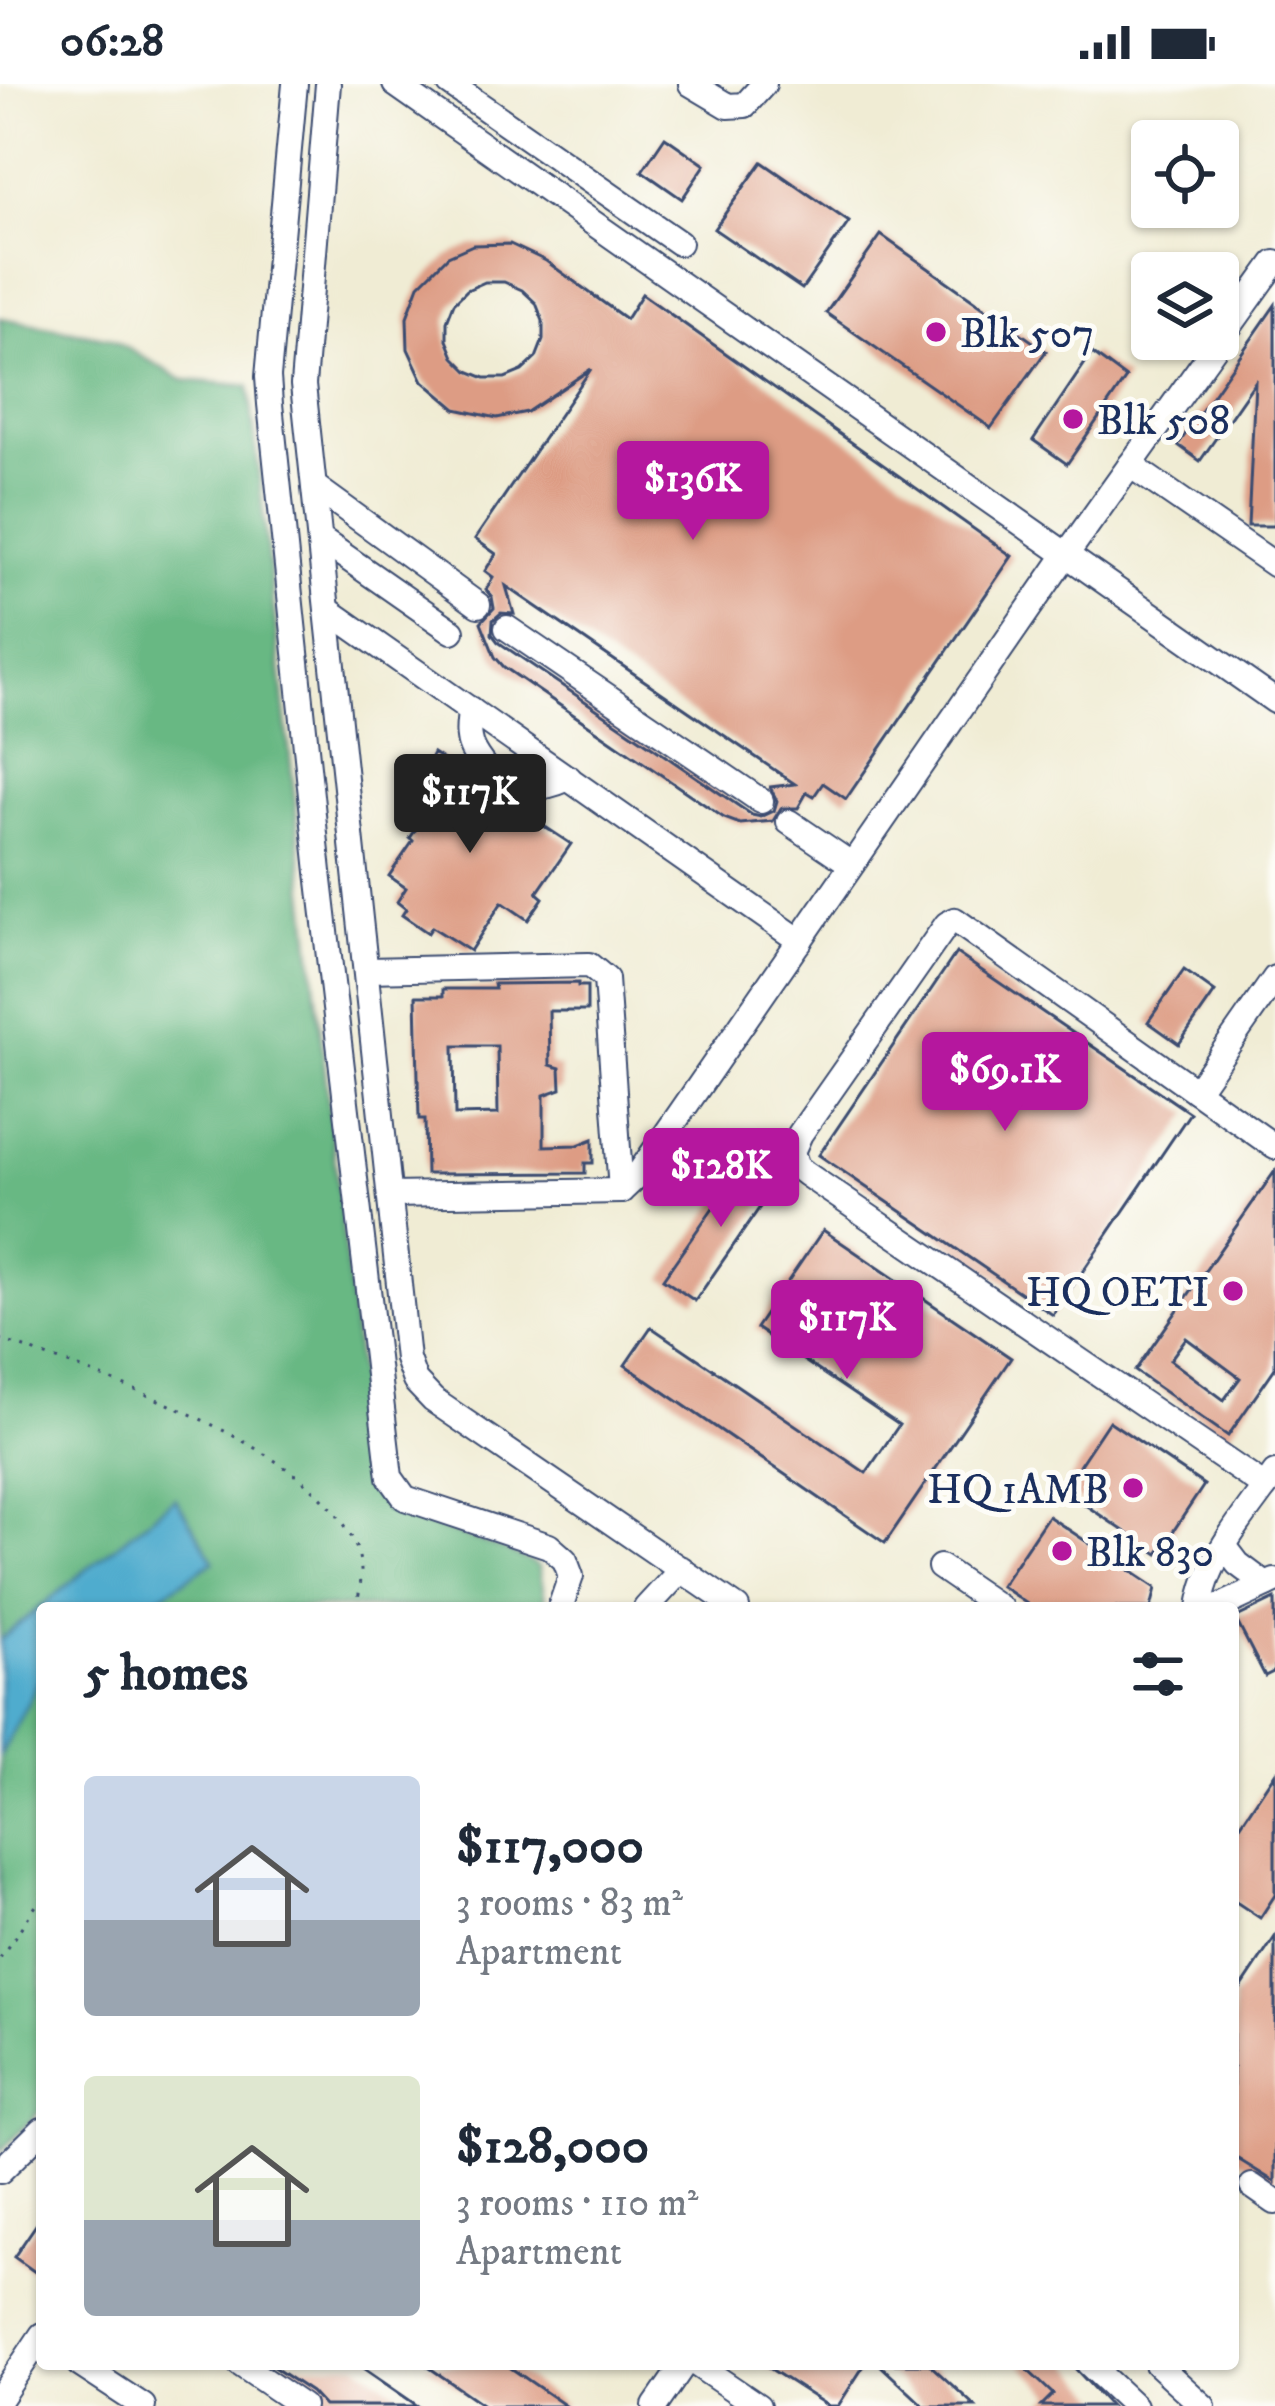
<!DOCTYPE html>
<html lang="en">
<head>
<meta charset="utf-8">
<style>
  body { margin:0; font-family:"IM FELL DW Pica",serif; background:#f6f6f7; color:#1f2937; height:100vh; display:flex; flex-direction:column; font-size:45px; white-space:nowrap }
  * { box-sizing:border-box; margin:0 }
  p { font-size:39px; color:#747a83 }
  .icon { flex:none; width:66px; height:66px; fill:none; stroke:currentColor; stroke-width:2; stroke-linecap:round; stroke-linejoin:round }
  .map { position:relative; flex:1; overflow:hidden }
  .panel { position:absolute; left:36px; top:1518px; width:1203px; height:768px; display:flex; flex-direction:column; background:#fff; border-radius:12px; box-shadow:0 3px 9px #0004 }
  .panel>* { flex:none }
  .buttons { position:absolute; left:1131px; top:36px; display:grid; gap:24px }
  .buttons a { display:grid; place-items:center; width:108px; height:108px; border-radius:12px; background:#fff; box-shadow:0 3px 9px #0004; font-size:60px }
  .price { position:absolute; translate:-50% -102px; padding:0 27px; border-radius:12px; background:#b5179e; color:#fff; font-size:39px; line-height:78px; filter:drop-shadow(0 3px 6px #0008) }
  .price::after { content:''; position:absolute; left:50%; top:72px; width:36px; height:27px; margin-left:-18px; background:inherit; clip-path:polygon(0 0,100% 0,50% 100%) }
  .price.active { background:#222; color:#fff }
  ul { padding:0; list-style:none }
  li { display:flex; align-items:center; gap:36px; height:300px; padding:0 48px }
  li span { display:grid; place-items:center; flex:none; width:336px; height:240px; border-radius:12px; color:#555 }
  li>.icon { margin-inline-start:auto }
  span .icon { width:144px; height:144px; fill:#fffc; stroke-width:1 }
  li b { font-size:51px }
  h2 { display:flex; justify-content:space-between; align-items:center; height:144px; padding:0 48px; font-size:51px }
  .status { display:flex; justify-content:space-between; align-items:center; height:84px; padding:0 60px; background:#fff; direction:ltr }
  .status svg { height:33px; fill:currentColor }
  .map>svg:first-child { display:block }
</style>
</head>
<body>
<div class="status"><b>06:28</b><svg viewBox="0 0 49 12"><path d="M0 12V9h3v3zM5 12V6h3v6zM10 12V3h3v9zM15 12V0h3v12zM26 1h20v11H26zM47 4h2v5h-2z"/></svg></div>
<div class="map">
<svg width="1275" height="2322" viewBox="0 0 1275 2322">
  <rect width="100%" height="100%" fill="#fdfcf7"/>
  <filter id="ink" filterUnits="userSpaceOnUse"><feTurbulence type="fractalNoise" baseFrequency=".00833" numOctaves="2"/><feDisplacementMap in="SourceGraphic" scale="24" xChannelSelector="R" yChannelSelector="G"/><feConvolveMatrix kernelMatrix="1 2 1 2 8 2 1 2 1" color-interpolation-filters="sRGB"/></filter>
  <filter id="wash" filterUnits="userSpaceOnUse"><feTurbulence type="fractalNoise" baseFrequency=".004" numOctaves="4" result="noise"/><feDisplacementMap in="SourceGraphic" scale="48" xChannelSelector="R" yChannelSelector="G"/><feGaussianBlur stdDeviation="2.7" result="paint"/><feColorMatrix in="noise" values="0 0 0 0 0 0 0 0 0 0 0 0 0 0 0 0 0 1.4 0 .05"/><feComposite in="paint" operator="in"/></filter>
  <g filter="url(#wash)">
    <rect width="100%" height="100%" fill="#f0ecd4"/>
    <g fill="#68b883" stroke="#427470" stroke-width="3">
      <path d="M0 234 110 254 183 296 249 302 370 1393C374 1401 378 1412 384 1418 413 1444 497 1456 539 1483L545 1514 539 1524H141L214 1477 175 1414 0 1556Z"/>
      <path d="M42 1591V2025L0 2068V1672Z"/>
    </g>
    <path fill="#4facce" stroke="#356e96" stroke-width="3" d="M175 1414 214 1477 141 1524H42V1591L0 1672V1556Z"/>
    <g id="blocks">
      <g fill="#dd9c84" fill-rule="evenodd">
        <path d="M665 53 705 81 682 115 642 87Z"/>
        <path d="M762 78 849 138 802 205 714 145Z"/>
        <path d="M881 151 1046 267 991 344 826 229Z"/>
        <path d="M510 160 546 177 626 235 642 210 1012 472 846 715 823 699 814 712 807 708 798 724H781L773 737 740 740 724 734 504 583 495 573 481 538 494 524 492 513 486 506 493 493 485 487 496 470 475 455 591 285 527 328 497 334 456 325 423 297 408 265 407 233 419 201 448 172 473 161ZM485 198H504L522 206 536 219 543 237V256L536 274 522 287 505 294H485L468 287 454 273 447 256V237L454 219 467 206ZM506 502 795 700 770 703 777 717 774 727 761 733 752 731 498 558 492 550 493 536 501 529 514 530Z"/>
        <path d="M1275 221V442H1248L1255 298 1200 377 1178 361Z"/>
        <path d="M1092 269 1126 294 1067 380 1033 356Z"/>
        <path d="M433 669 571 760 537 809 543 814 528 836 502 818 470 867 432 843 428 849 402 831 406 825 397 818 406 804 389 792 413 757 410 754 419 741 413 737 417 731 405 722Z"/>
        <path d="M956 869 1190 1029 1053 1231 819 1071Z"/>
        <path d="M1184 886 1215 908 1179 960 1148 938Z"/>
        <path d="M578 899V902H587V927H549L550 981 560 984 561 1005 544 1011V1062L578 1061 593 1055V1079H585V1089L426 1090 425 1035H419L416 912H443V905H495L494 900ZM454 962H497L498 1030 455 1031Z"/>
        <path d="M747 1075 778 1097 695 1217 663 1195Z"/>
        <path d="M1275 1087V1284L1228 1352 1135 1287ZM1186 1254 1240 1294 1224 1316 1170 1276Z"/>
        <path d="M823 1146 1011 1274 885 1459 625 1281 651 1243 866 1389 899 1341 756 1244Z"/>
        <path d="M1109 1337 1204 1401 1158 1470 1063 1406Z"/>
        <path d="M1048 1432 1156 1504 1151 1524H1033L1001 1502Z"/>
        <path d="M1275 1515V1587L1265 1592 1235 1534Z"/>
        <path d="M1275 1689V1811L1260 1834 1233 1816V1752Z"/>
        <path d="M1275 1853V2098L1233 2072V1916Z"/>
        <path d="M42 2132V2193L14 2173Z"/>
        <path d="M269 2280H357L418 2322H324L311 2308Z"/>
        <path d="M424 2280H505L566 2322H485Z"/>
        <path d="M763 2280H865L838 2322H828Z"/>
        <path d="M879 2280H929L975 2322H924Z"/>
        <path d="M1021 2280H1071L1110 2322H1041L1053 2310Z"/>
      </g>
    </g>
  </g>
  <g filter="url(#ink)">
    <use href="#blocks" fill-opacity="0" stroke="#3b4b70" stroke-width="3"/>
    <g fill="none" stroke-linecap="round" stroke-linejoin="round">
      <g stroke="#3b4b70" stroke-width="28">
        <g id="minor">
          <path d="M295 0 268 293 270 320 319 788 390 1393 405 1414 549 1462 565 1476 571 1492 560 1524"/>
          <path d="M328 0 303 301 407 1275 415 1297 433 1316 737 1524"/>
          <path d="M395 0 1275 617"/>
          <path d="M450 0 679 159"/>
          <path d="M691 0 728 22 745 21 764 0"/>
          <path d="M1130 381 1275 481"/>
          <path d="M314 402 478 521"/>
          <path d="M320 455 452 547"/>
          <path d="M328 526 800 857"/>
          <path d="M507 544 761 717"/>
          <path d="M470 625C470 634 467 645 469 654 470 664 476 672 482 680 508 710 535 709 569 694"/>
          <path d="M789 738 851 780"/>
          <path d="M367 886 589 881 606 895 621 1107"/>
          <path d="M1196 1007 1275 894"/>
          <path d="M390 1111 621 1107 637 1092 1066 471 1275 179"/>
          <path d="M1265 1403 806 1090 797 1083 792 1068 800 1050 947 840 955 836 1275 1063"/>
          <path d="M1225 1463 1238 1480 1266 1501"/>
          <path d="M940 1483 1000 1524"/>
          <path d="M646 1524 682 1485"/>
          <path d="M1200 1524C1206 1474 1247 1429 1275 1389"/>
          <path d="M1217 1524 1275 1497"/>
          <path d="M0 2087 42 2046"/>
          <path d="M1252 2102 1275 2118"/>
          <path d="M79 2280 143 2322"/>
          <path d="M240 2280 302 2322"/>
          <path d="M696 2280 758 2322"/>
          <path d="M1089 2280 1134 2322"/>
          <path d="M1157 2280 1203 2322"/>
          <path d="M0 2314 42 2251"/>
          <path d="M655 2322 684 2280"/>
        </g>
      </g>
      <g stroke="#3b4b70" stroke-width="3" stroke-dasharray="3 9" stroke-linecap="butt">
        <path d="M0 1255C92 1290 341 1368 360 1478 363 1493 359 1510 356 1524"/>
        <path d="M0 1874 42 1813"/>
      </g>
      <use href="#minor" stroke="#fff" stroke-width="24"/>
    </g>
  </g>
  <g fill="#b5179e" stroke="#fdfcf7" stroke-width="4.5">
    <circle cx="936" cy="248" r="12"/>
    <circle cx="1073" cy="335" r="12"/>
    <circle cx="1233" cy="1207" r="12"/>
    <circle cx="1133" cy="1404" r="12"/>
    <circle cx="1062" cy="1467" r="12"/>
  </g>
  <g text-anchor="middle" stroke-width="10" stroke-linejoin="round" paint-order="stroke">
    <g font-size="42" fill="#1b2f5e" stroke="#fdfcf7" text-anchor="start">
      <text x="960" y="263">Blk 507</text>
      <text x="1097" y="350">Blk 508</text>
      <text x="1209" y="1222" text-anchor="end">HQ OETI</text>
      <text x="1109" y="1419" text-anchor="end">HQ 1AMB</text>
      <text x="1086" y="1482">Blk 830</text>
    </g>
  </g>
</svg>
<div class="buttons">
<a><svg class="icon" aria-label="locate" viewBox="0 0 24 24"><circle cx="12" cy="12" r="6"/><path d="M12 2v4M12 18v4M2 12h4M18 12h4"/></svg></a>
<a><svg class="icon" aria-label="layers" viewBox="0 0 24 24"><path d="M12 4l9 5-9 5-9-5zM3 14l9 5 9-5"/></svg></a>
</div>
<b class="price" style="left:693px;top:459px">$136K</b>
<b class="price active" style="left:470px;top:772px">$117K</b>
<b class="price" style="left:1005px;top:1050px">$69.1K</b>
<b class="price" style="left:721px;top:1146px">$128K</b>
<b class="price" style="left:847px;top:1298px">$117K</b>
<section class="panel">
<h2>5 homes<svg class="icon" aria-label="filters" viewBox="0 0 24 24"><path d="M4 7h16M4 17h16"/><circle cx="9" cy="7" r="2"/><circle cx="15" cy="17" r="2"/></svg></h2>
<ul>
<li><span style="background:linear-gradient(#c9d6e8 60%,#9aa5b1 0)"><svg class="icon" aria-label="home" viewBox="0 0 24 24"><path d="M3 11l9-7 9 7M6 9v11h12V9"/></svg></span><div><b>$117,000</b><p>3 rooms · 83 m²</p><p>Apartment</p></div></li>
<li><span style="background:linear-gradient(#dfe7d0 60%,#9aa5b1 0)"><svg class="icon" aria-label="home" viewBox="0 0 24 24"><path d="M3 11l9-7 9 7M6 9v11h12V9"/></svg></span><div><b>$128,000</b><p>3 rooms · 110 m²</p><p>Apartment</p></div></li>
</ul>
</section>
</div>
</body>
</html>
